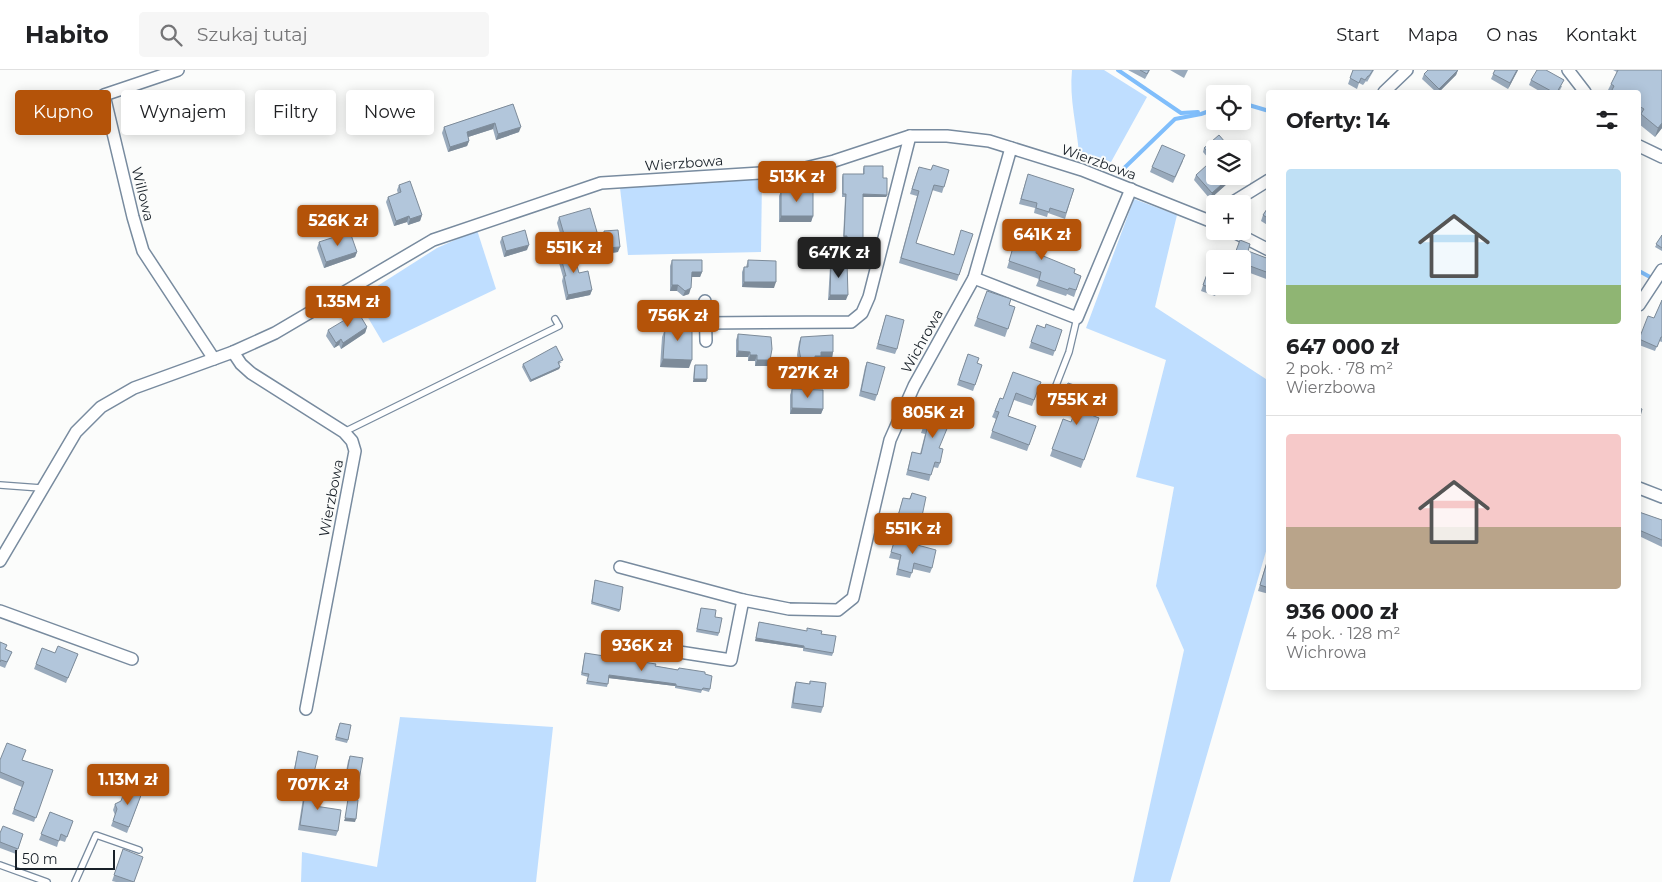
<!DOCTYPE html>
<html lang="pl">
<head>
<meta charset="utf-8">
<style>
  body { margin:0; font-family:Montserrat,sans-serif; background:#f6f6f6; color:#202124; height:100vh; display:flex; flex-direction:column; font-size:19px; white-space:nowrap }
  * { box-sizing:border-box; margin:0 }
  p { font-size:16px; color:#757577 }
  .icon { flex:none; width:28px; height:28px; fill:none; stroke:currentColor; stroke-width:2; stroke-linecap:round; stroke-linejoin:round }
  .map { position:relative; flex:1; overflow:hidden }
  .details { position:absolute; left:1266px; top:20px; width:375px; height:600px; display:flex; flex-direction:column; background:#fff; border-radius:5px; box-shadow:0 2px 12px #0003 }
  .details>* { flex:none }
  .top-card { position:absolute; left:15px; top:20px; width:475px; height:45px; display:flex; gap:10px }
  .controls { position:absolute; left:1206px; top:15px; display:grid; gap:10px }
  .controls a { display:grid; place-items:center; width:45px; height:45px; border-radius:5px; background:#fff; box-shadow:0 2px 12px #0003; font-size:25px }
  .scale { position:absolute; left:15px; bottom:12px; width:100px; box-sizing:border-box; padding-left:5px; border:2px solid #182028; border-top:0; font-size:14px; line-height:18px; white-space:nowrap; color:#182028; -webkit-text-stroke:4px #fbfcfb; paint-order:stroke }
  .price { position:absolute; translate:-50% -42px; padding:0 11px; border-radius:5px; background:#b45309; color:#fff; font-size:16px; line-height:32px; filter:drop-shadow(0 1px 2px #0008) }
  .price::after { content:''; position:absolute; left:50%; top:30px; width:15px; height:11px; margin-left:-8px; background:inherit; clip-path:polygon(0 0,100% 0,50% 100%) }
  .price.active { background:#222; color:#fff }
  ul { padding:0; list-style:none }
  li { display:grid; align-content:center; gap:10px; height:265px; padding:0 20px }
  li+li { border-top:1px solid #e0e0e0 }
  li span { display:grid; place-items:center; height:155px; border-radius:5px; color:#555 }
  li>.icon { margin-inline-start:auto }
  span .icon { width:90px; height:90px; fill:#fffc; stroke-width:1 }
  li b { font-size:21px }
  h2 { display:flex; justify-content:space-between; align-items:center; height:60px; padding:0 20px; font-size:21px }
  .pill { padding:0 18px; border-radius:5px; background:#fff; box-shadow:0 2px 12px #0003; font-size:18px; line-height:45px }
  .pill.active { background:#b45309; color:#fff }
  header { display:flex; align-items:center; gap:30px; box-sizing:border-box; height:70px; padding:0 25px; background:#fff; border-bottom:1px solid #e0e0e0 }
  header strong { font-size:24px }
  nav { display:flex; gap:28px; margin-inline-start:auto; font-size:18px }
  .search { width:350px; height:45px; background:#f6f6f6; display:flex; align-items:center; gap:12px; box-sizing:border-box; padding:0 18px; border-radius:5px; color:#757577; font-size:19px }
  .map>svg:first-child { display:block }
</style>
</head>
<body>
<header>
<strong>Habito</strong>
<div class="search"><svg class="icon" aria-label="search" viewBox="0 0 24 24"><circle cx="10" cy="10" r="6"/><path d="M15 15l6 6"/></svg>Szukaj tutaj</div>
<nav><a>Start</a><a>Mapa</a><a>O nas</a><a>Kontakt</a></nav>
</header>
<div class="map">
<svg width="1662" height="812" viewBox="0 0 1662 812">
  <rect width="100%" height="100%" fill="#fbfcfb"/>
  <g fill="#bfdeff">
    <path d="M1072 0H1104L1147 27 1111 92 1079 84C1077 56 1069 29 1072 0Z"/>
    <path d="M762 109 761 182 628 185 620 118 642 113Z"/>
    <path d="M1134 129 1177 145 1155 237 1269 311V471L1170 812H1133L1184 580 1156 516 1174 417 1136 407 1166 290 1086 258Z"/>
    <path d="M477 160 496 219 383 273 357 229 437 178Z"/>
    <path d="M400 647 553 657 536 812H301L302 782 377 797Z"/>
  </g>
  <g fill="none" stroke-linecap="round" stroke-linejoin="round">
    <g stroke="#80befb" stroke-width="4">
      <path d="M1118 0 1181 43 1198 42"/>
      <path d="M1242 33 1269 41"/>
      <path d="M1118 104 1175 49 1201 44 1215 39"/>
      <path d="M1639 201 1650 207"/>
    </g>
    <g stroke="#788b9f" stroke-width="8">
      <g id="service">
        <path d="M1048 336 1069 282 1077 248"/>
        <path d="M344 362 559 256 555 249"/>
        <path d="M0 415 41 418"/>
        <path d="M0 795 47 812"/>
        <path d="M75 812 96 765 139 780"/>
      </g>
    </g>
    <g stroke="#788b9f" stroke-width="14">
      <g id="minor">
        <path d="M178 0 104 25 133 147 143 181 214 289"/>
        <path d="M1568 0 1585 22"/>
        <path d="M1384 22 1407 0"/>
        <path d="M1639 76 1662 87"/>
        <path d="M1230 134 1269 110"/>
        <path d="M1232 161 1269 180"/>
        <path d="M974 208 1077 248 1131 119"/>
        <path d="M705 231 706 271"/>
        <path d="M1639 235 1662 200"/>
        <path d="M705 253 851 252 862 243 869 227 910 66"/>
        <path d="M233 282 241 294 251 303 344 362 352 371 355 381 306 639"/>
        <path d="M1639 418 1662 427"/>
        <path d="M0 491 76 362 101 337 134 318 233 282 275 263 433 170 601 113 793 101 834 91 910 66H947L989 71 1082 100 1215 153"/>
        <path d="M620 497 743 530"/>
        <path d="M0 541 132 589"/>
        <path d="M621 573 731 590 743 530 789 539 838 540 853 528 890 370 914 316 974 208 1011 78"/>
      </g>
    </g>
    <use href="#service" stroke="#fff" stroke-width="5.5"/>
    <use href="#minor" stroke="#fff" stroke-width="11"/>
  </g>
  <g fill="#99aabc">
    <path d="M1128 0H1150L1145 9Z"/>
    <path d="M1170 0H1188L1184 8Z"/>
    <path d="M1353 0H1374L1367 12 1366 11 1363 15 1359 13 1357 19 1348 14Z"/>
    <path d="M1458 0 1456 5 1439 22H1436L1422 9 1424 4Z"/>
    <path d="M1495 0H1518L1508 19 1491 9Z"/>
    <path d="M1613 0H1662V58L1655 67 1639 54V22H1607L1617 2Z"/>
    <path d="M1531 10 1562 16 1559 22H1541L1529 15Z"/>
    <path d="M513 34 519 62 496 70 493 59 468 67 469 71 467 76 448 82 442 63 444 57Z"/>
    <path d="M1204 78 1215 79V96L1203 82Z"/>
    <path d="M1183 91 1173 113 1150 102 1152 97Z"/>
    <path d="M864 96 883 108 887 125 886 127H863L862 176H846V169H843L845 127H842V107L843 104H863V99Z"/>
    <path d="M931 100H949L942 123 932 120 916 173 953 185 973 164 957 211 899 193 917 126 910 124 917 102Z"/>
    <path d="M1196 105 1215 106H1236L1210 129 1194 110Z"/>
    <path d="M1026 110 1074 119 1065 149 1048 143 1047 147 1034 143 1035 138 1019 134Z"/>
    <path d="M399 115 422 145 420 151 408 155 407 152 394 156 386 132 388 127 398 124 397 120Z"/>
    <path d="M781 121 813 146 811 152H779V126Z"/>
    <path d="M1269 136V156L1261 151 1263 145Z"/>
    <path d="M559 147 597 162 595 168 564 177 557 153Z"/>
    <path d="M1020 154 1036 183 1074 203 1081 206 1074 227 1067 224 1066 226 1036 216 1039 209 1007 198Z"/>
    <path d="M604 161 618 182 604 184 602 167Z"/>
    <path d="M1662 165V181L1655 177Z"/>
    <path d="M502 167 527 180 504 187 500 172Z"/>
    <path d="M319 172 357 182 355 187 324 198 317 178Z"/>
    <path d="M559 181 579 203 592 220 590 225 566 230 562 211 563 207 557 186Z"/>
    <path d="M1248 181 1269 189V210L1242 200V189Z"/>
    <path d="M672 190 702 202 700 207H691L689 224 683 226 677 221H670V196Z"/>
    <path d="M748 190 774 218 742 217V202L744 197H746Z"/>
    <path d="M831 192 846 230H828L830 197Z"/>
    <path d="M1210 196 1226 216 1223 224 1217 222 1215 226 1201 221Z"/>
    <path d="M987 221 1009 235 1015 237 1005 267 974 256Z"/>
    <path d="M1662 230V272L1659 271 1655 281 1639 275V269L1654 248Z"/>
    <path d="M886 245 897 279 895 284 876 279Z"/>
    <path d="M1037 255 1045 258 1062 260 1053 286 1029 278Z"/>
    <path d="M367 257 365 263 341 279 339 275 334 278 326 266 328 260Z"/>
    <path d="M665 259 689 298 660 297 662 267Z"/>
    <path d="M738 264 770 290 768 296H755V291H748V287H736V270Z"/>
    <path d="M801 267 833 282 832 288H821L819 291H814L813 296H799L797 285 799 272Z"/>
    <path d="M968 284 977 293 982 295 973 321 957 315Z"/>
    <path d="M562 292 559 294 560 297 559 299 530 312 522 297 523 294Z"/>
    <path d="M867 292 877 325 875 331 859 326 865 297Z"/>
    <path d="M695 295 707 309 706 312H693L694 298Z"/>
    <path d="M1041 312 1032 336 1014 330 1008 346 1036 356 1027 381 990 368 996 349 992 347 1000 328 1003 329Z"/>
    <path d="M1068 313 1086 343 1099 348 1081 398 1050 386 1063 349 1071 352 1076 337 1061 332Z"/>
    <path d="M792 319 823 339 821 344H790V325Z"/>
    <path d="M927 346 939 378 940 393 938 398 933 397 929 411 906 405 912 382 920 384 925 364 921 363Z"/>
    <path d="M912 423 921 451 919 456 896 451 903 428 909 429Z"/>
    <path d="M1639 442 1662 450V477L1639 466Z"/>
    <path d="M895 469 932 498 930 503 913 499 910 508 896 505 899 490 889 488Z"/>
    <path d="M1269 489V524L1258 521 1266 494Z"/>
    <path d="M595 510 620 540 619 542 591 534Z"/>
    <path d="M701 538 715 547 719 563 718 566 696 562Z"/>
    <path d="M759 552 821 564 833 583 832 586 803 581V578L755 571Z"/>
    <path d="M0 572 5 579 12 582 5 598 0 596Z"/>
    <path d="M42 578 55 583 78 584 66 613 34 599Z"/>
    <path d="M585 583 655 596 705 604 710 619 709 622 702 620 701 623 675 618V616L609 608 607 617 586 614 588 607 581 605Z"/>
    <path d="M810 611 823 637 821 643 791 638 794 618 796 612 809 614Z"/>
    <path d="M339 655 348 670 347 673 335 670Z"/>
    <path d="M298 681 313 707 312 711 315 736 338 761 336 766 298 760 305 715 306 711 292 708Z"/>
    <path d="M350 686 358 715 356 720 343 718 348 691Z"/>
    <path d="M0 690H22L53 700 34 752 12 744 22 717 0 708Z"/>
    <path d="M143 720 127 763 111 756 115 745 113 740 115 734Z"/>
    <path d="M50 742 73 751 65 772 59 770 57 777 39 770Z"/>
    <path d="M0 763 23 764 16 784 0 778Z"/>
    <path d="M123 779 134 812H116L112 811Z"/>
  </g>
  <g fill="#7d8b99">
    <path d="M1458 0 1456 5 1439 22H1438L1439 19Z"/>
    <path d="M1517 0H1518L1508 19 1510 13Z"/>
    <path d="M495 53 493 59 465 68 467 62Z"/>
    <path d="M1662 53V58L1655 67 1658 58Z"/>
    <path d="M521 57 519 62 496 70 498 64Z"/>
    <path d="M469 71 467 76 448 82 450 77Z"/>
    <path d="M1231 106 1229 112 1210 129 1212 123Z"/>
    <path d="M1232 106H1236L1230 111 1231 107Z"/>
    <path d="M863 124 887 125 886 127H862Z"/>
    <path d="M422 145 420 151 408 155 410 149Z"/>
    <path d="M409 146 407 152 394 156 396 151Z"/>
    <path d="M781 146H813L811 152H779Z"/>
    <path d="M597 162 595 168 564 177 566 171Z"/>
    <path d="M844 166H847L846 169H843Z"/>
    <path d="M847 173H863L862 176H846Z"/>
    <path d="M529 175 527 180 504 187 506 181Z"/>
    <path d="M620 177 618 182 604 184 606 178Z"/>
    <path d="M357 182 355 187 324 198 326 192Z"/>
    <path d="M692 202H702L700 207H690Z"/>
    <path d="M744 212H776L774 218 742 217Z"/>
    <path d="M672 215H678L677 221H670Z"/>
    <path d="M691 218 689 224 683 226 685 221Z"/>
    <path d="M592 220 590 225 566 230 568 225Z"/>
    <path d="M830 225H848L846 230H828Z"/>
    <path d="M367 257 365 263 341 279 343 273Z"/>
    <path d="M341 269 339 275 334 278 336 273Z"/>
    <path d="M738 281 750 282 748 287H736Z"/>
    <path d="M821 282H833L832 288H821L819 291H814L813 296H799L801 290Z"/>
    <path d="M750 285H757L755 291H748Z"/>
    <path d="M663 289 692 290 689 298 660 297Z"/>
    <path d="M757 290H770L768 296H755Z"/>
    <path d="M560 297 559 299 530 312 531 310Z"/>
    <path d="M694 309H707L706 312H693Z"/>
    <path d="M792 338 823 339 821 344H790Z"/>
    <path d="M756 568 804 576 803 578 755 571Z"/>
    <path d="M609 605 676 614 675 616 608 608Z"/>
    <path d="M345 748 356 749 355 752 344 751Z"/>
  </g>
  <g fill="#b2c6db" stroke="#7d8b99">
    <path d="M1140 0H1149L1147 4Z"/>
    <path d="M1353 0H1373L1369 6H1368L1365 10 1361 8 1359 13 1350 8Z"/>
    <path d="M1428 0H1458L1439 19 1424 4Z"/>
    <path d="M1495 0H1517L1510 13 1493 4Z"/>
    <path d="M1537 0H1546L1564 10 1557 22H1553L1531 10Z"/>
    <path d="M1618 0H1662V53L1658 58 1641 44 1644 39 1639 36V22H1614L1612 20 1614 16 1611 14Z"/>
    <path d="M513 34 521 57 498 64 495 53 467 62 469 71 450 77 444 57Z"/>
    <path d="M1219 65 1231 79H1215V90L1204 78Z"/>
    <path d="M1162 75 1185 85 1175 107 1152 97Z"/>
    <path d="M933 95 949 100 944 117 934 115 916 173 954 185 961 160 973 164 959 205 901 188 919 121 912 119 919 97 931 100Z"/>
    <path d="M1207 95 1215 99V106H1231L1212 123 1196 105Z"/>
    <path d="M864 96H883V108H887V125L863 124V173H847V166H844L846 124H843V104H864Z"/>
    <path d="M1028 104 1074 119 1066 143 1050 138 1049 142 1036 138 1037 133 1021 129Z"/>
    <path d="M410 111 422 145 410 149 409 146 396 151 388 127 401 122 399 115Z"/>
    <rect x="781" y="121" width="32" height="25"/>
    <path d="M1269 136V149L1263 145Z"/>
    <path d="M590 138 597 162 566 171 559 147Z"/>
    <path d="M1020 154 1038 161 1035 168 1040 170 1036 183 1075 199 1074 203 1081 206 1076 220 1069 218 1068 220 1039 210 1041 202 1009 191Z"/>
    <path d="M525 160 529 175 506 181 502 167Z"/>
    <path d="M618 160 620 177 606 178 604 161Z"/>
    <path d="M350 162 357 182 326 192 319 172Z"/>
    <path d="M1662 165V178L1656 174Z"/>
    <path d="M1240 170 1250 174 1248 181 1269 189V203L1242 193V189H1233Z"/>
    <path d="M572 178 579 203 588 201 592 220 568 225 564 206H566L559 181Z"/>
    <path d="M672 190H702V202H692L691 218 685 221 678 215H672Z"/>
    <path d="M748 190 776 191V212H744V197H748Z"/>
    <path d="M831 192H847L848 225H830Z"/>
    <path d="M1210 196 1215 198V216H1226L1225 219 1219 216 1217 220 1203 215Z"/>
    <path d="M987 221 1011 229 1009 235 1015 237 1008 259 977 248Z"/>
    <path d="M1662 230V267H1661L1657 277 1639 269 1648 246 1654 248Z"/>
    <path d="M358 242 367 257 343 273 341 269 336 273 328 260Z"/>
    <path d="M886 245 904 250 897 279 878 274Z"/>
    <path d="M673 252H689V255H692V290L663 289 665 259Z"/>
    <path d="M1046 254 1062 260 1055 281 1031 272 1037 255 1045 258Z"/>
    <path d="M738 264 771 267 772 279 770 290H757V285H750V282L738 281Z"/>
    <path d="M833 265V282H821V286H815V290H801L799 279 801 267Z"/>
    <path d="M556 276 563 290 558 292 560 297 531 310 523 294Z"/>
    <path d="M968 284 979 288 977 293 982 295 975 315 959 310Z"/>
    <path d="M867 292 885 297 877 325 861 321Z"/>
    <path d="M695 295H707V309H694Z"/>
    <path d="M1013 302 1041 312 1034 330 1016 323 1008 346 1036 356 1029 375 992 361 999 342 995 341 1000 328 1003 329Z"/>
    <path d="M1068 313 1093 321 1086 343 1099 348 1084 390 1052 379 1063 349 1071 352 1079 330 1064 325Z"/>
    <path d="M792 319 823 320V339L792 338Z"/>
    <path d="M935 329 956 337 939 378 943 379 940 393 935 392 931 405 908 400 912 382 921 384 927 359 923 357 927 346 930 347Z"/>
    <path d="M1639 338 1642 339 1639 350Z"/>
    <path d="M912 423 926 427 921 451 898 446 903 428 910 429Z"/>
    <path d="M1639 442 1662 450V470L1639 460Z"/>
    <path d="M895 469 936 480 932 498 914 493 912 503 898 499 901 485 891 482Z"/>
    <path d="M1268 489H1269V518L1260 515Z"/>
    <path d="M595 510 623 517 620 540 592 532Z"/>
    <path d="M701 538 716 540 715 547 722 548 719 563 697 559Z"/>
    <path d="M759 552 807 561V558L822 561 821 564 836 566 833 583 804 578V576L756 568Z"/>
    <path d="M0 572 7 575 5 579 12 582 7 592 1 590 0 592Z"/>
    <path d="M58 576 78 584 68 608 36 594 42 578 55 583Z"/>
    <path d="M585 583 656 594 655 596 678 600 679 598 705 602V604L712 606 710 619 703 618 702 620 676 616V614L609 605 608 614 587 611 589 604 582 603Z"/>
    <path d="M810 611 826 613 823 637 793 633 796 612 810 614Z"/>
    <path d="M340 653 351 655 348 670 336 667Z"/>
    <path d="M7 673 26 680 22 690 53 700 36 748 14 739 24 712 0 702V690Z"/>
    <path d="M298 681 318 686 313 707 294 703Z"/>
    <path d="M350 686 363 688 358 715 345 712Z"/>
    <path d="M307 710 319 712 315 736 341 740 338 761 300 755Z"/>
    <path d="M127 714 143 720 129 757 113 751 117 739 115 734 121 731Z"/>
    <path d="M348 729 358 730 356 749 345 748Z"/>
    <path d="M50 742 73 751 67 767 61 764 59 771 41 764Z"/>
    <path d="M3 756 23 764 18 779 0 772V763Z"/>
    <path d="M123 779 143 787 134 812 114 805Z"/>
  </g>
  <g text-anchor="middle" stroke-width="4" stroke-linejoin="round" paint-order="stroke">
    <g font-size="14" fill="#182028" stroke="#fbfcfb">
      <text transform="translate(1099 92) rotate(20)" y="5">Wierzbowa</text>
      <text transform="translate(684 93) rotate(-4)" y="5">Wierzbowa</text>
      <text transform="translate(143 124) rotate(76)" y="5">Willowa</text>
      <text transform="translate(922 271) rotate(-61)" y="5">Wichrowa</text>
      <text transform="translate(331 428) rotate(-79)" y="5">Wierzbowa</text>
    </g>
  </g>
</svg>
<div class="controls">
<a><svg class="icon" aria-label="locate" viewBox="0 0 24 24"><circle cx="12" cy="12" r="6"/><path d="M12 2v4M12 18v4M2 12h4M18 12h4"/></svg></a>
<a><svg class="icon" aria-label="layers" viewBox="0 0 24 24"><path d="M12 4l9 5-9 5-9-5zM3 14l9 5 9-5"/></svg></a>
<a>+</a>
<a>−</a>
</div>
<div class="scale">50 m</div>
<b class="price" style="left:797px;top:133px">513K zł</b>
<b class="price" style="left:338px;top:177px">526K zł</b>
<b class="price" style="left:1042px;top:191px">641K zł</b>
<b class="price" style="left:574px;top:204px">551K zł</b>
<b class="price active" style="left:839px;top:209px">647K zł</b>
<b class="price" style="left:348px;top:258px">1.35M zł</b>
<b class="price" style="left:678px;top:272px">756K zł</b>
<b class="price" style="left:808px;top:329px">727K zł</b>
<b class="price" style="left:1077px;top:356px">755K zł</b>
<b class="price" style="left:933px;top:369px">805K zł</b>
<b class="price" style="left:913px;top:485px">551K zł</b>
<b class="price" style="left:642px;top:602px">936K zł</b>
<b class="price" style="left:128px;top:736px">1.13M zł</b>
<b class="price" style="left:318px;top:741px">707K zł</b>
<div class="top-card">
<a class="pill active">Kupno</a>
<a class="pill">Wynajem</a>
<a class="pill">Filtry</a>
<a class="pill">Nowe</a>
</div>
<section class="details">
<h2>Oferty: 14<svg class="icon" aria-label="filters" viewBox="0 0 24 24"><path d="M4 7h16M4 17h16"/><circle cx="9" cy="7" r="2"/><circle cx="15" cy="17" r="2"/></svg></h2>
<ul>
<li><span style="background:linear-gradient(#bfe0f5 75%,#8fb573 0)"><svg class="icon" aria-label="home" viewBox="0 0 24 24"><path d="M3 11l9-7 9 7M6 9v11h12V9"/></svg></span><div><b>647 000 zł</b><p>2 pok. · 78 m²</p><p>Wierzbowa</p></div></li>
<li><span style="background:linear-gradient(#f6c9c9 60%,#b9a48a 0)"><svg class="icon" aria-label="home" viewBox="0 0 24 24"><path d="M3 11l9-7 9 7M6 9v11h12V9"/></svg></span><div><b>936 000 zł</b><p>4 pok. · 128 m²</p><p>Wichrowa</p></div></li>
</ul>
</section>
</div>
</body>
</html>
